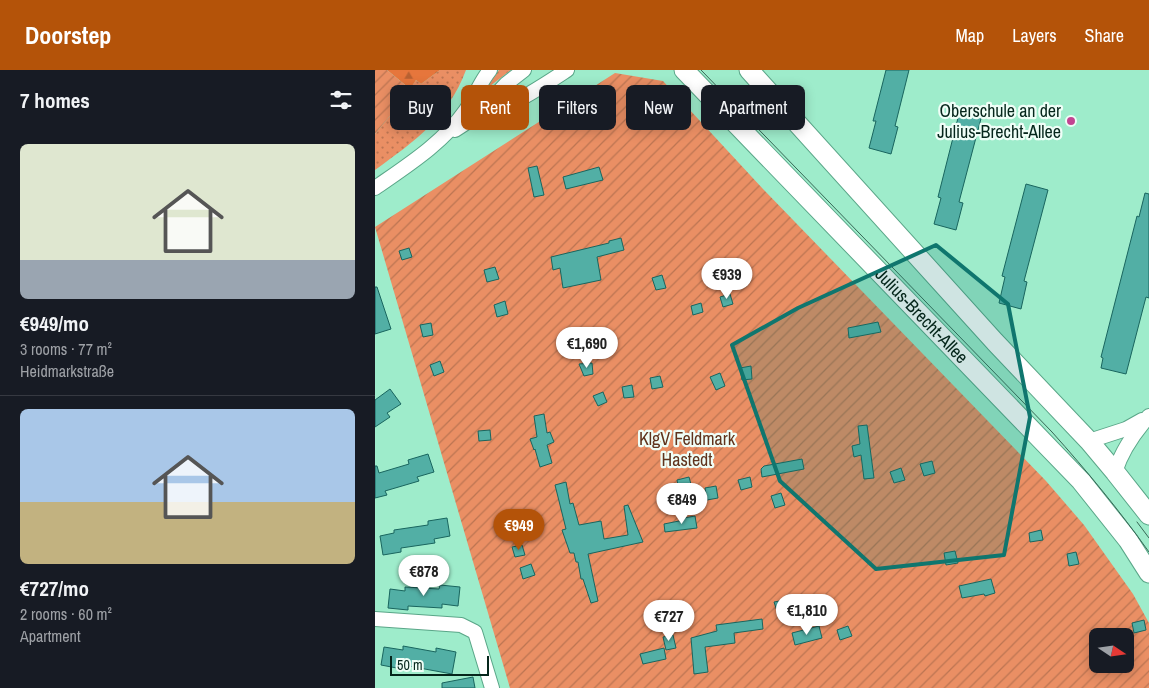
<!DOCTYPE html>
<html lang="en">
<head>
<meta charset="utf-8">
<style>
  body { margin:0; font-family:"Archivo Narrow",sans-serif; background:#242831; color:#f1f3f6; height:100vh; display:flex; flex-direction:column; font-size:19px; white-space:nowrap }
  * { box-sizing:border-box; margin:0 }
  p { font-size:16px; color:#9ea1a6 }
  .icon { flex:none; width:28px; height:28px; fill:none; stroke:currentColor; stroke-width:2; stroke-linecap:round; stroke-linejoin:round }
  .map { position:relative; flex:1; overflow:hidden }
  .panel { display:flex; flex-direction:column; background:#171b24; width:375px }
  .panel>* { flex:none }
  .hud { position:absolute; left:15px; top:15px; width:475px; height:45px; display:flex; gap:10px }
  .needle { width:32px; rotate:103deg }
  .tools { position:absolute; left:714px; top:558px; display:grid; gap:10px }
  .tools a { display:grid; place-items:center; width:45px; height:45px; border-radius:8px; background:#171b24; box-shadow:0 2px 12px #0003; font-size:25px }
  .scale { position:absolute; left:15px; bottom:12px; width:99px; box-sizing:border-box; padding-left:5px; border:2px solid #05261b; border-top:0; font-size:14px; line-height:18px; white-space:nowrap; color:#05261b; -webkit-text-stroke:4px #effef7; paint-order:stroke }
  .price { position:absolute; translate:-50% -42px; padding:0 11px; border-radius:18px; background:#fff; color:#222; font-size:16px; line-height:32px; filter:drop-shadow(0 1px 2px #0008) }
  .price::after { content:''; position:absolute; left:50%; top:30px; width:15px; height:11px; margin-left:-8px; background:inherit; clip-path:polygon(0 0,100% 0,50% 100%) }
  .price.on { background:#b45309; color:#fff }
  ul { padding:0; list-style:none }
  li { display:grid; align-content:center; gap:10px; height:265px; padding:0 20px }
  li+li { border-top:1px solid #363941 }
  li span { display:grid; place-items:center; height:155px; border-radius:8px; color:#555 }
  li>.icon { margin-inline-start:auto }
  span .icon { width:90px; height:90px; fill:#fffc; stroke-width:1 }
  li b { font-size:21px }
  h2 { display:flex; justify-content:space-between; align-items:center; height:60px; padding:0 20px; font-size:21px }
  .pill { padding:0 18px; border-radius:8px; background:#171b24; box-shadow:0 2px 12px #0003; font-size:18px; line-height:45px }
  .pill.on { background:#b45309; color:#fff }
  header { display:flex; align-items:center; gap:30px; box-sizing:border-box; height:70px; padding:0 25px; background:#b45309; color:#fff }
  header strong { font-size:24px }
  nav { display:flex; gap:28px; margin-inline-start:auto; font-size:18px }
  main { display:flex; flex:1; min-height:0 }
  .map>svg:first-child { display:block }
</style>
</head>
<body>
<header>
<strong>Doorstep</strong>
<nav><a>Map</a><a>Layers</a><a>Share</a></nav>
</header>
<main>
<section class="panel">
<h2>7 homes<svg class="icon" aria-label="filters" viewBox="0 0 24 24"><path d="M4 7h16M4 17h16"/><circle cx="9" cy="7" r="2"/><circle cx="15" cy="17" r="2"/></svg></h2>
<ul>
<li><span style="background:linear-gradient(#dfe7d0 75%,#9aa5b1 0)"><svg class="icon" aria-label="home" viewBox="0 0 24 24"><path d="M3 11l9-7 9 7M6 9v11h12V9"/></svg></span><div><b>€949/mo</b><p>3 rooms · 77 m²</p><p>Heidmarkstraße</p></div></li>
<li><span style="background:linear-gradient(#a9c7e8 60%,#c2b280 0)"><svg class="icon" aria-label="home" viewBox="0 0 24 24"><path d="M3 11l9-7 9 7M6 9v11h12V9"/></svg></span><div><b>€727/mo</b><p>2 rooms · 60 m²</p><p>Apartment</p></div></li>
</ul>
</section>
<div class="map">
<svg width="774" height="618" viewBox="0 0 774 618">
  <defs>
    <pattern id="grass-dots" width="8" height="8" patternUnits="userSpaceOnUse" patternTransform="scale(1.25)"><rect width="8" height="8" fill="#ea8f64"/><path d="M2 2h.1M6 6h.1" fill="none" stroke="#bc7552" stroke-width="1.8" stroke-linecap="round"/></pattern>
    <pattern id="forest-firs" width="22" height="20" patternUnits="userSpaceOnUse" patternTransform="scale(1.25)"><rect width="22" height="20" fill="#e6763c"/><path d="M5 1l3.5 6h-7zM16 11l3.5 6h-7z" fill="#b86132"/></pattern>
    <pattern id="garden-furrows" width="10" height="10" patternUnits="userSpaceOnUse" patternTransform="scale(1.25)"><rect width="10" height="10" fill="#ea8f64"/><path d="M-1 1l2-2M0 10L10 0M9 11l2-2" fill="none" stroke="#bc7552"/></pattern>
    <pattern id="water-waves" width="16" height="10" patternUnits="userSpaceOnUse" patternTransform="scale(1.25)"><rect width="16" height="10" fill="#29d9a3"/><path d="M0 5q4-4 8 0t8 0" fill="none" stroke="#23ba8c"/></pattern>
  </defs>
  <rect width="100%" height="100%" fill="#9eeccb"/>
  <g fill="url(#grass-dots)">
    <path d="M65 0H91C73 48 40 71 0 100V64L19 41 41 10 46 14Z"/>
    <path d="M124 0H136L115 16 113 14Z"/>
  </g>
  <path fill="url(#forest-firs)" d="M12 0H65L46 14 41 10 35 19Z"/>
  <g fill="url(#garden-furrows)" fill-rule="evenodd">
    <path d="M0 0H12L35 19 19 41 0 64Z"/>
    <path d="M240 3 288 11 388 119 671 411 709 455 758 524 774 553V618H135L0 157ZM722 566H750V594H722Z"/>
  </g>
  <path fill="url(#water-waves)" d="M224 34 231 35 236 44 231 52 223 53 208 49 210 39 217 35Z"/>
  <g fill="#52afa5" stroke="#19655e">
    <path d="M511 0H534L520 56 523 57 516 84 494 78 501 51H498Z"/>
    <path d="M586 36 608 41 584 132 588 133 581 160 559 154 566 128 563 127Z"/>
    <path d="M162 96 169 125 159 127 153 98Z"/>
    <path d="M224 97 228 110 191 119 188 107Z"/>
    <path d="M651 114 673 120 649 211 652 212 646 239 624 233 630 207 627 206Z"/>
    <path d="M770 123 774 124V228L771 227 751 304 726 298 728 288 726 287 762 146 764 147Z"/>
    <path d="M246 168 249 180 222 187 226 210 188 218 185 198 178 200 176 187 234 173V171Z"/>
    <path d="M34 178 37 187 27 190 24 181Z"/>
    <path d="M120 197 124 209 112 212 109 200Z"/>
    <path d="M287 205 291 218 281 220 277 208Z"/>
    <path d="M0 217H2L16 259 0 264Z"/>
    <path d="M355 224 358 234 348 237 345 227Z"/>
    <path d="M130 231 133 244 122 247 119 235Z"/>
    <path d="M326 233 328 242 318 245 316 236Z"/>
    <path d="M503 252 506 262 474 268 473 258Z"/>
    <path d="M56 253 58 265 48 267 45 255Z"/>
    <path d="M65 291 69 302 59 306 55 295Z"/>
    <path d="M217 293 218 304 209 306 204 294Z"/>
    <path d="M376 296 377 309 367 310 365 298Z"/>
    <path d="M345 303 350 316 341 320 335 307Z"/>
    <path d="M285 306 288 317 277 319 275 308Z"/>
    <path d="M257 315 259 327 249 328 247 317Z"/>
    <path d="M15 319 26 334 12 343 15 347 0 357V330Z"/>
    <path d="M228 322 232 332 223 336 218 326Z"/>
    <path d="M169 344 172 363 175 362 179 372 172 375 177 393 165 397 160 379 159 380 155 369 162 367 159 346Z"/>
    <path d="M492 355 499 408 489 409 486 385 479 387 477 376 485 374 483 356Z"/>
    <path d="M115 360 116 370 104 371 103 361Z"/>
    <path d="M53 384 59 402 42 407 44 411 10 421 12 425 0 428V396H2L4 403 34 394 33 390Z"/>
    <path d="M427 389 429 399 387 407 386 399 389 396Z"/>
    <path d="M557 391 560 403 549 406 545 394Z"/>
    <path d="M526 398 530 410 519 413 515 402Z"/>
    <path d="M314 407 317 418 304 421 302 410Z"/>
    <path d="M375 407 377 417 366 420 363 410Z"/>
    <path d="M191 412 195 434 198 433 204 455 226 451 229 469 253 465 249 436 253 435 268 472 213 484 223 531 216 533 208 509H206L203 492H201L199 483H195L187 460 191 459 180 415Z"/>
    <path d="M341 416 343 428 332 430 330 418Z"/>
    <path d="M406 423 410 435 400 438 396 426Z"/>
    <path d="M320 446 322 458 290 462 289 454 309 450V448Z"/>
    <path d="M72 448 75 466 59 469 60 473 26 478V482L8 485 5 466 19 463V460L53 455V451Z"/>
    <path d="M666 460 668 470 655 472 654 463Z"/>
    <path d="M147 475 150 485 140 487 137 477Z"/>
    <path d="M580 481 583 493 571 495 569 483Z"/>
    <path d="M701 482 704 494 694 496 692 484Z"/>
    <path d="M156 494 160 505 148 509 145 498Z"/>
    <path d="M616 509 620 523 610 526 609 524 587 528 584 516Z"/>
    <path d="M65 515 85 517 83 536 67 534V538L33 536V540L13 538 15 519 30 521V517L64 519Z"/>
    <path d="M445 528 447 539 435 542 432 532Z"/>
    <path d="M410 530 413 541 403 544 399 532Z"/>
    <path d="M387 549 388 559 359 563 360 573 330 577 333 602 319 604 316 568 342 561 341 555Z"/>
    <path d="M769 550 771 560 759 563 757 553Z"/>
    <path d="M444 556 447 568 420 575 417 563Z"/>
    <path d="M473 556 477 566 465 570 462 560Z"/>
    <path d="M298 565 301 578 291 580 288 567Z"/>
    <path d="M28 576 61 582V578L81 582 77 604 28 595 27 599 6 595 9 577 28 580Z"/>
    <path d="M289 578 291 589 268 594 265 584Z"/>
    <path d="M98 607 100 618H67V613Z"/>
  </g>
  <g fill="none" stroke-linecap="round" stroke-linejoin="round">
    <g stroke="#5aa688" stroke-width="16">
      <g id="street">
        <path d="M100 47C138 36 160 21 192 0"/>
        <path d="M80 60 100 47 131 14 149 0"/>
        <path d="M0 118C33 95 68 73 91 40 100 27 105 12 115 0"/>
        <path d="M714 371 751 359 767 350"/>
        <path d="M740 402C747 380 759 363 774 346"/>
        <path d="M0 549 86 555 100 562 117 618"/>
      </g>
    </g>
    <g stroke="#5aa688" stroke-width="21">
      <g id="secondary">
        <path id="s1" d="M309 0 706 411 753 470 774 503"/>
        <path d="M374 0 620 272 714 371 740 402 774 445"/>
      </g>
    </g>
    <use href="#street" stroke="#fff" stroke-width="14"/>
    <use href="#secondary" stroke="#fff" stroke-width="19"/>
    <g stroke="#376755" stroke-width="1">
      <path d="M326 0 677 362C712 401 744 440 774 482"/>
      <path d="M762 452 774 468"/>
    </g>
  </g>
  <path fill="#0f766e" fill-opacity="0.2" stroke="#0f766e" stroke-width="4" stroke-linejoin="round" d="M561 175 633 234 655 347 629 485 501 499 405 411 357 275 423 238Z"/>
  <circle fill="#c24492" stroke="#effef7" stroke-width="2" cx="696" cy="51" r="5"/>
  <g text-anchor="middle" stroke-width="4.5" stroke-linejoin="round" paint-order="stroke">
    <g font-size="18" fill="#05261b" stroke="#effef7" text-anchor="end">
      <text x="686" y="47">Oberschule an der<tspan x="686" dy="21">Julius-Brecht-Allee</tspan></text>
    </g>
    <g font-size="18" fill="#05261b" stroke="#effef7">
      <text dy="6" stroke="none"><textPath href="#s1" startOffset="342">Julius-Brecht-Allee</textPath></text>
    </g>
    <g font-size="18" fill="#60331c" stroke="#effef7">
      <text x="312" y="375">KlgV Feldmark<tspan x="312" dy="21">Hastedt</tspan></text>
    </g>
  </g>
</svg>
<div class="tools">
<a><svg class="needle" viewBox="-14 -14 28 28"><path d="M0-13l5 13h-10z" fill="#e53935"/><path d="M0 13l5-13h-10z" fill="#9ea1a6"/></svg></a>
</div>
<div class="scale">50 m</div>
<b class="price" style="left:352px;top:230px">€939</b>
<b class="price" style="left:212px;top:299px">€1,690</b>
<b class="price" style="left:307px;top:455px">€849</b>
<b class="price on" style="left:144px;top:481px">€949</b>
<b class="price" style="left:49px;top:527px">€878</b>
<b class="price" style="left:432px;top:566px">€1,810</b>
<b class="price" style="left:294px;top:572px">€727</b>
<div class="hud">
<a class="pill">Buy</a>
<a class="pill on">Rent</a>
<a class="pill">Filters</a>
<a class="pill">New</a>
<a class="pill">Apartment</a>
</div>
</div>
</main>
</body>
</html>
